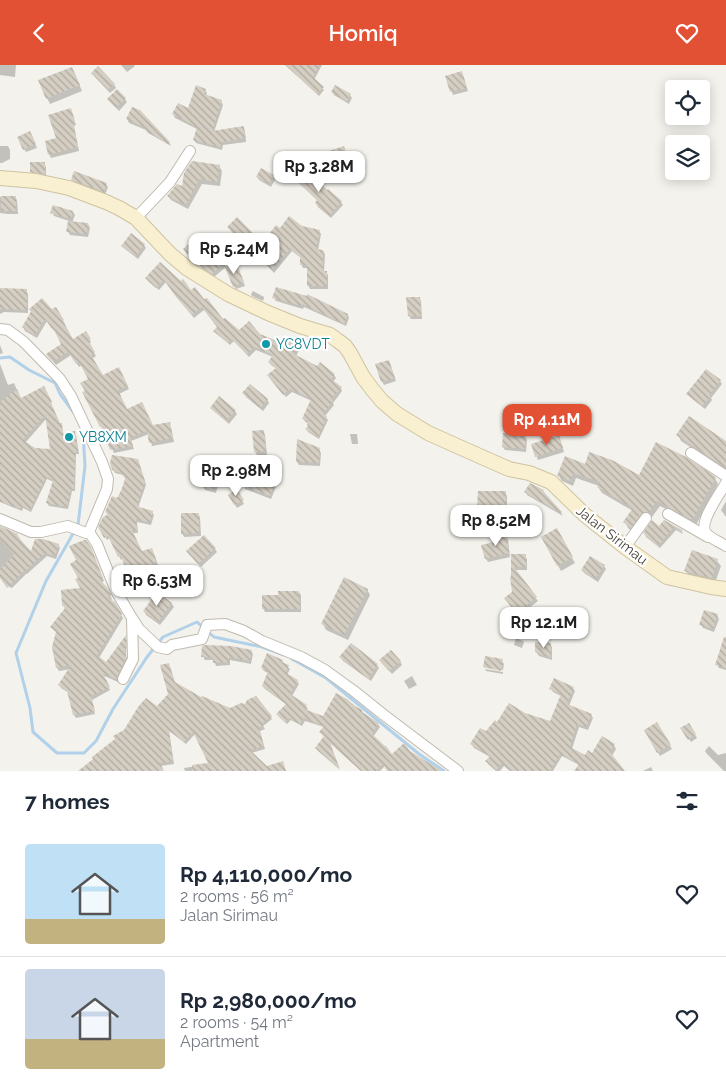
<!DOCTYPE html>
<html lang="en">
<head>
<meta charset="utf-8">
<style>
  body { margin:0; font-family:Raleway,sans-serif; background:#f6f6f7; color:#1f2937; height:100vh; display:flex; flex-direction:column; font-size:19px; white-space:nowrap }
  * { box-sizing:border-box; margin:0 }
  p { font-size:16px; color:#747a83 }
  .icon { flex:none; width:28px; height:28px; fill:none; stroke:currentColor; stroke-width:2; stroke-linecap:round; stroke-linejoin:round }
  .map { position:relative; height:706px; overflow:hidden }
  .details { display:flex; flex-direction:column; background:#fff; flex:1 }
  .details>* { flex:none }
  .fabs { position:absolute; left:665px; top:15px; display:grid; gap:10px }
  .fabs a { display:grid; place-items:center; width:45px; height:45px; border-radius:5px; background:#fff; box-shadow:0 2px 12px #0003; font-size:25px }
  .price { position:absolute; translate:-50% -42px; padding:0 11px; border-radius:10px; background:#fff; color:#222; font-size:16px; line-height:32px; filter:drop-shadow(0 1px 2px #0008) }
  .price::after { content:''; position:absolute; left:50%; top:30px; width:15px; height:11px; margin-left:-8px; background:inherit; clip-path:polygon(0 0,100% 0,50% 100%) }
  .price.on { background:#e35135; color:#fff }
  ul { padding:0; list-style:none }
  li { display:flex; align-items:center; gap:15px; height:125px; padding:0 25px }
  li+li { border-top:1px solid #e0e1e3 }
  li span { display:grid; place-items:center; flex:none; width:140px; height:100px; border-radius:5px; color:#555 }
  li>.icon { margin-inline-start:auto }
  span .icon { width:60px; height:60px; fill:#fffc; stroke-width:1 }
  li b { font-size:21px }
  h2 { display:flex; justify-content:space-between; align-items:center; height:60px; padding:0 25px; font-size:21px }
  header { display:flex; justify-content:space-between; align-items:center; height:65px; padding:0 25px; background:#e35135; color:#fff; font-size:22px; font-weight:600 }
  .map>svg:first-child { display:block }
</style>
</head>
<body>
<header><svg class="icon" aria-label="back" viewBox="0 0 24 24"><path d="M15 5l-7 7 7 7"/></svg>Homiq<svg class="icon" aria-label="heart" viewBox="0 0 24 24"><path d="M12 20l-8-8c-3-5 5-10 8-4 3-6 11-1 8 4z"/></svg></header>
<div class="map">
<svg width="726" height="706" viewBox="0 0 726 706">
  <defs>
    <pattern id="building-back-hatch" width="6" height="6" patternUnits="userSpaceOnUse" patternTransform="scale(1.25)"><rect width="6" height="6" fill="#d5cec3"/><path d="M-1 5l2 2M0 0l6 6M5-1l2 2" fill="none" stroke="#afa99f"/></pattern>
  </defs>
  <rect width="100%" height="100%" fill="#f4f2ec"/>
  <g fill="#0003" fill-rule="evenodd">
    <path d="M0 0H16L15 12 0 10Z"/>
    <path d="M121 0H134L135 1 127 7Z"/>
    <path d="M293 0H322L314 15 324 25 319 31 292 6Z"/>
    <path d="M462 8 468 26 453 30 447 12Z"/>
    <path d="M75 9 82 26 50 39 47 33Z"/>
    <path d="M95 12 114 19 116 23 110 28Z"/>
    <path d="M205 25 207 28 206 31 221 36 223 40 214 67 243 62 245 66 246 77 223 80 222 85 196 78 194 75 197 64 175 53 173 49 189 45Z"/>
    <path d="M332 27 350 30 352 33 349 39 334 30Z"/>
    <path d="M108 34H125L127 37 119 46Z"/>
    <path d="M132 43 169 77 171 81 148 68 146 65 129 58 127 54Z"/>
    <path d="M70 44 76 60 74 61 79 86 51 93 49 89 58 74Z"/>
    <path d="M32 71 37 83 26 87 24 84Z"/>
    <path d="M0 81H8L10 85V94L2 98H0Z"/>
    <path d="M345 86 351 103 338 107 331 87Z"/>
    <path d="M44 98 46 102V112L33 110 31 106Z"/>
    <path d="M219 101 222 106 220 121 202 119 188 144 171 135 168 131Z"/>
    <path d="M273 111 275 115 271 122 259 115 257 112Z"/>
    <path d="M73 114 106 119 108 122 105 130 75 118Z"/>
    <path d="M298 116 341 137 343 140 331 153 318 142 316 138 318 136 300 119Z"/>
    <path d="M0 132H15L17 135 18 149H7L0 148Z"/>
    <path d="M52 147H73L75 150 72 158 88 159 90 163 88 172 70 170 68 166 69 156 54 151Z"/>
    <path d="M301 162 319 166 321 169 318 186H323L325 189 324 207H326L328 210V224H310L308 220V203H303L301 199V193L292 186 274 208 250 182 249 184 231 166 229 163 259 176 267 174 280 164Z"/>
    <path d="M144 180 146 183 138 194 125 184 123 181Z"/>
    <path d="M187 188 224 199 226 202 214 212 204 205 197 197 196 198Z"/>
    <path d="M160 199 223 256 239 266 259 270 288 282 290 278 297 282 299 286 296 291 334 310 336 313 333 317 341 323 342 326 333 338 334 340 325 351 328 355 319 374 308 367 307 364 309 361V358L305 357 304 354 312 336 292 327 286 332 271 314 277 304 271 300 269 297 273 292 256 285 249 292 234 276 230 280 217 269 215 266 218 263 204 245 194 253 179 235 166 217 159 225 149 217 147 213Z"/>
    <path d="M237 202 245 221 236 224 234 221Z"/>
    <path d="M277 224 348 250 349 253 346 261 304 242 303 244 276 236 274 233Z"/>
    <path d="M0 225 26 226 28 229V248L4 247 0 249Z"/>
    <path d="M253 226 264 232V233L263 236 252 231 251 229Z"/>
    <path d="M419 233 421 236 422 254H411L409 251Z"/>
    <path d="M42 235 52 246 55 244 65 259 64 260 72 276 86 268 91 277 89 279 96 291 92 294 102 311 120 307 129 324 119 329 127 345 153 361 171 362 174 377 152 381 149 369 131 376 134 384 114 388 103 364V365L101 361 84 328 87 327 90 314 82 300 79 302 71 290 56 300 50 293 63 279 55 265 54 266 47 256 37 273 25 266 23 262 32 248 30 245Z"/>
    <path d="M0 280 3 288 0 289Z"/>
    <path d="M389 296 396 316 384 320 382 316Z"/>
    <path d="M0 299 8 320 14 318 21 335 43 323 52 340 51 341 60 359 62 362 63 369 76 370 79 389H76L75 426H72L68 444 49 441 47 438 54 417 47 414 31 447 23 443 22 446 0 437ZM47 353 51 385H35L25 378Z"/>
    <path d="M720 316 722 319 711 333 712 335 705 344 690 332 688 329Z"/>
    <path d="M244 328 267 334 269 338 263 346 246 332Z"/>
    <path d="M212 343 235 346 237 349 229 359 214 346Z"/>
    <path d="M263 366 265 370 267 390H257L255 387Z"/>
    <path d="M350 369H357L358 379H352Z"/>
    <path d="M678 370 726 377V405L681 376Z"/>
    <path d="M525 371 527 375 526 387 505 385 503 382Z"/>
    <path d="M560 375 564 387 538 395 532 380Z"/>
    <path d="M319 384 321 388 320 401 299 400 297 397Z"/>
    <path d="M139 399 146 420 138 443 152 447 154 450 151 460 137 457 138 468H132L141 488 153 487 158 500 153 502 158 513 153 515 156 525 140 531 132 509 130 510 128 507 123 493 121 495 110 473 107 475 100 462 108 450 106 447 117 434 127 414 125 413 123 410 115 408 113 404Z"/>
    <path d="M586 401 639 411 715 413 718 419 696 460 660 441 652 452H647L634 468 628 463 625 457 633 446 602 428 598 422 599 421 576 413 573 421 562 416 558 410Z"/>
    <path d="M218 409 220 413 216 428 205 425 203 421Z"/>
    <path d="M274 420 276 422 271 434 245 424 244 421Z"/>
    <path d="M237 426 244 439 237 443 229 430Z"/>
    <path d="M543 426 561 448 563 451 527 430 526 427Z"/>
    <path d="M505 428 507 431V445H481L479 441Z"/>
    <path d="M726 436V452L721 445Z"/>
    <path d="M527 447 529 456H522L521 448Z"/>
    <path d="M198 449 200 452 201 471 184 472 182 468Z"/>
    <path d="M665 456 682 466 683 469 676 465 660 483 646 472 645 469 659 462Z"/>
    <path d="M0 462 17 470 31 488 58 480 60 483 56 494 47 491 27 509H26L12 523 7 521 0 511Z"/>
    <path d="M556 465 575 498 561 506 542 472Z"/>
    <path d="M506 471 508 474 510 492 488 497 486 494 499 477Z"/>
    <path d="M215 484 217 487 201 502 187 487Z"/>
    <path d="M92 487 104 516 101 518 108 527 112 534 110 536 114 538 123 553 99 593 107 598 125 572 127 575 126 590 127 596 118 617 102 610 110 625 92 635 95 649 76 653 74 650 69 628 61 623 60 620 71 604 59 606 57 603V568L51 562 82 524Z"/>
    <path d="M513 490H525L527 494V505H514L538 536 519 551 508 537 514 528Z"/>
    <path d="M717 496 721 501 715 518 689 512 686 506Z"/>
    <path d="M604 501 606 504 598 517 584 508 582 505Z"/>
    <path d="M367 524 370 530 348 575 326 565 323 559Z"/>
    <path d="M299 527 301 530V547H265L263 543 279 532Z"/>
    <path d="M157 528 172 539 174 542 160 560 146 550 144 546Z"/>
    <path d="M717 550 719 554 714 567 703 563 701 559Z"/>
    <path d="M516 573 523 576 524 577 522 583 514 580Z"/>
    <path d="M550 579 552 582V595L539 591 536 587Z"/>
    <path d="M251 586 253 589 251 599 230 595V600L216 601 214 595H205L203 592Z"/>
    <path d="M726 590V605L719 603 717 600Z"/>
    <path d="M486 592 502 596 504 599 503 605 485 602V603L484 602Z"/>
    <path d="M341 593 377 600 379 603 371 616 343 596Z"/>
    <path d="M282 596 290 604 287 610 297 616 299 619 292 631 306 641 308 644 306 646 324 653 363 649 378 659 380 662 373 672 391 691 410 687 439 706H388L385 701 380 706H361L330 678 339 704 318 686 316 683 325 672 320 667 324 662 305 656 302 661 291 655 287 659 279 652 287 640 265 624 263 621 268 608 264 606 262 603Z"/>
    <path d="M400 596 402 600 392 609 383 599Z"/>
    <path d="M169 599 175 619 202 634 230 644 271 652 272 654 263 661 265 664 260 666 265 684 251 688 266 703 286 706H185L184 703 210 699 195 669 186 679 169 666 174 699 160 701 163 706H80L157 643 169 629Z"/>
    <path d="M485 604 503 607V609L486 606Z"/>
    <path d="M412 611 417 620 409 624 404 616Z"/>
    <path d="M573 623 575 626 569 641 591 650 593 653 588 665 579 662 572 684 585 691 592 689 602 673 614 680 616 684 612 691 624 706H576L579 700 562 691 553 706H510L504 701 500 706H496L489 700 487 696 490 692 474 683 472 680 497 659 524 649 550 658 561 631 553 627 551 624Z"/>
    <path d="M657 659 672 684 660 691 646 665Z"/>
    <path d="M689 659 697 673 691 677 682 663Z"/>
    <path d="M709 681 718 690 726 688V706H724L707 689 705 686Z"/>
    <path d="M651 702 653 706H643Z"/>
  </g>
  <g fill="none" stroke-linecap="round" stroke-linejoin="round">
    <g stroke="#b0d1e9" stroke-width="3">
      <path d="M0 293 10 292 29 305 55 318 60 329 74 348"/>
      <path d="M83 367 85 401 78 460 46 516 16 588 30 643 33 667 57 688H84L96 676 113 644 147 592 163 572 197 557 214 572 262 582 284 590"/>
      <path d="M292 594 326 613 419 689 444 706"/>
    </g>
  </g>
  <g fill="url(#building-back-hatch)" fill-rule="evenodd">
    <path d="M285 0H319L313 12 324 22 317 29Z"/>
    <path d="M98 1 115 19 108 25 91 8Z"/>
    <path d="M72 2 80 20 46 34 38 15Z"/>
    <path d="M462 6 467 23 450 27 445 11Z"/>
    <path d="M196 20 206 24 204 29 222 35 212 66 244 61 245 73 222 77 220 82 193 75 197 62 172 49 178 38 188 43Z"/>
    <path d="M335 20 351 29 347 36 331 27Z"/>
    <path d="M117 24 126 33 116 43 107 34Z"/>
    <path d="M132 42 140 45 170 77 168 79 145 65 146 63 126 54Z"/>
    <path d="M71 43 75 56 73 57 78 82 48 90 45 76 56 73 48 50Z"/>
    <path d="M30 66 36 79 23 85 17 72Z"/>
    <path d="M344 81 350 100 335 104 329 86Z"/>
    <path d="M192 96 220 100 217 117 199 114 186 140 167 131 177 119 182 121 184 108Z"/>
    <path d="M30 97H45V109L30 107Z"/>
    <path d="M261 103 274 110 269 119 256 112Z"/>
    <path d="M305 105 327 125 328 124 342 136 329 151 315 138 317 135 296 115Z"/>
    <path d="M74 106 107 118 104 127 71 115Z"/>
    <rect x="1" y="131" width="15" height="15"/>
    <path d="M53 140 73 146 71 154 50 148Z"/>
    <path d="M289 151 302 161 320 165 316 184 323 185V206H327V221H307V200H300V192L290 184 272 205 248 180 247 181 227 162 237 152 259 174 264 169 267 172 276 160 280 163Z"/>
    <path d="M68 156 88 158 87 169 66 167Z"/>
    <path d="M131 168 145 179 136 191 121 181Z"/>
    <path d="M199 170 210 183 212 182 225 198 212 209 200 201 195 195 193 196 183 184Z"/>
    <path d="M160 197 181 216 183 214 191 225 195 222 204 234 207 233 223 254 225 253 239 265 249 256 260 269 287 280 289 276 298 281 294 289 317 301 320 297 335 309 331 314 342 322 331 334 333 336 323 349 327 351 318 372 305 364 308 361 307 359 309 356 302 354 311 334 290 324 283 330 267 310 276 303 268 297 273 290 254 282 247 289 231 274 228 278 213 266 217 262 202 242 192 250 176 232 164 215 156 223 145 213Z"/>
    <path d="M236 197 244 217 233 222 225 202Z"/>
    <path d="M276 222 307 231V229L348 249 344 259 302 239V241L272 233Z"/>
    <path d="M0 223 27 224V245L0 244Z"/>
    <path d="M406 232H420L421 251H408Z"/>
    <path d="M42 233 52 244 56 242 64 255 63 256 73 274 86 266 91 274 88 275 95 287 91 290 103 310 119 302 128 321 118 325 127 344 142 337 153 360 170 357 173 373 149 378 147 366 130 373 133 381 110 385 101 361 100 362 82 327 85 326 80 318 88 314 79 297 76 299 68 287 53 297 48 292 46 289 61 279 53 263 52 264 45 254 35 270 22 262 32 245H28Z"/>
    <path d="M389 295 395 313 381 317 375 299Z"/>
    <path d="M706 304 721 315 709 330 711 331 702 341 686 329Z"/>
    <path d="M250 319 268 334 260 343 242 328Z"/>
    <path d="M44 321 52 337 51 338 60 358H62L63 368 75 366 78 386 75 387 74 424H71L67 442 46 438 53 415 46 412 30 445 22 441 20 444 0 436V337L17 324 21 333ZM45 350 50 384 35 383 23 375Z"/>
    <path d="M219 331 236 345 226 356 210 343Z"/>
    <path d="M689 351 726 376V403L676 370Z"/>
    <path d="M264 365 266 386 254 387 252 366Z"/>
    <path d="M503 368 526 370 525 384 502 382Z"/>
    <path d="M559 370 563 383 535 392 531 379Z"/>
    <path d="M297 374 320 383 319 398 296 397Z"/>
    <path d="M656 377 686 392 716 412 693 454H690L657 436 649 447H644L641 449 631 463 623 457 633 443 597 422 600 417 573 408 570 416 557 411 565 391 585 399 589 387 612 395 639 410Z"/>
    <path d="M112 390 138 394 145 416 137 441H139V442L153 446 150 458 136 454 137 465H132L142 486 152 483 157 497 152 498 157 510 152 512 156 522 137 528 130 507 127 508 121 491 118 492 108 471 104 473 98 462 103 452 109 449 105 447 112 431 117 433 121 426 126 411 122 410V408L112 405 110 398Z"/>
    <path d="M207 405 219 408 214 425 202 422Z"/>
    <path d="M243 412 257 413V412L275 419 270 431 242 421Z"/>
    <path d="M530 418 544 425 543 426 562 447 561 448 524 427Z"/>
    <path d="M237 424 244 435 234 440 228 430Z"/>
    <path d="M478 426H506V442H477Z"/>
    <path d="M181 448H199V468L181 469Z"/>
    <path d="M652 455 659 461 664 455 682 465 681 467 674 462 658 481 643 468Z"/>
    <path d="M0 461 18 469 17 471 31 486 35 474H43L59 479 55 491 45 488 24 507 25 505 7 523 0 513V504L14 489 0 474Z"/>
    <path d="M557 463 573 492 557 501 541 472Z"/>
    <path d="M507 469 509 488 485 494 481 480 498 476 497 470Z"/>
    <path d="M204 470 216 483 198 499 186 486Z"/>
    <path d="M84 475H86L91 482 103 513 100 515 107 522 111 530 108 533 115 537 122 549 97 590 106 597 126 570V584L125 587H126V592L116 614 103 609 110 622 91 631 95 646 73 650 67 626 58 620 71 600 56 603 52 582 56 567 50 562 65 543 62 540 61 525 80 523 75 514 78 513 70 499 76 495 69 481Z"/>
    <path d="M692 485 718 494 712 513 684 506Z"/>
    <path d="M511 489H526V502H514L537 532 516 548 504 533 512 527 510 512H511Z"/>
    <path d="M590 491 605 500 595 514 581 505Z"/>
    <path d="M344 512 368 524 344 570 321 559Z"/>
    <path d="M278 526H299L300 544H262V530H278Z"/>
    <path d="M157 527 172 538 158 557 143 546Z"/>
    <path d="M704 545 718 549 713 564 699 560Z"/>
    <path d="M724 572H726V603L715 600Z"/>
    <path d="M535 577 551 578V593L535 587Z"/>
    <path d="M351 578 378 599 368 614 339 592Z"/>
    <path d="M205 580 231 581 252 585 250 596 229 592V597L213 598V592H201L202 581Z"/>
    <path d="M391 585 401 596 389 606 379 595Z"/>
    <path d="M267 588 283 595 281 597 289 600 286 608 298 615 290 629 307 640 304 644 323 651 336 628 347 634 355 641 362 645V647L379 658 372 669 385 681H386L392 689 404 678 410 686 442 706H387L383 699 376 706H361L330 678 340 704 315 683 324 671 319 667 324 661 303 653 300 659 289 653 285 657 276 649 286 639 262 621 268 606 261 603Z"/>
    <path d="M485 591 503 594 501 606 483 602Z"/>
    <path d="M169 598 175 617 201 632 202 631 230 643 241 638 245 639 247 635 256 631 272 651 263 658 264 660 259 663 264 681 250 685 267 701 283 696 286 706H192V700L208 698 193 667 184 677 169 665 173 696 160 698 164 706H78L93 694 92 692 115 674 113 671 124 665 138 642 146 633 157 641 168 629 160 600Z"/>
    <path d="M554 613 574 622 567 639 592 649 586 662 577 659 570 682 585 690 588 685 592 688 602 671 615 679 610 687 625 706H574L579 699 560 689 550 706H511L502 698 496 705 485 696 490 691 470 679 480 663 486 666 495 655 497 657 509 638 525 648 550 656 561 629 549 624Z"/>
    <path d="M657 657 671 680 657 688 644 665Z"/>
    <path d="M689 658 696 669 688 675 680 663Z"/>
  </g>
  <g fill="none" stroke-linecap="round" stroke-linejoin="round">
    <g stroke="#bfbaaf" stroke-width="12">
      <g id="street">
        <path d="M136 153 170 117 190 86"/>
        <path d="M0 264 8 265 24 277 60 314 71 331 102 397 108 414 107 424 89 467"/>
        <path d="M691 388 726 411"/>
        <path d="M726 418C720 429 698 457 706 468 711 474 720 477 726 481"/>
        <path d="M668 449 708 472V471"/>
        <path d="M0 454 31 467H41L68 461 86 468 89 467 97 479 116 526 132 553 139 564 158 582 167 584 172 580 202 574 207 560 225 559 244 566 262 576 301 592 325 605 354 626 384 650 458 706"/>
        <path d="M625 482 646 453"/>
        <path d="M123 614 133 594 132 554"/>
      </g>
    </g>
    <g stroke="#cfc3a1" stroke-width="16">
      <path id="secondary" d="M0 113 36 116 69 123 106 137 119 143 136 153 170 189 188 204 228 229 268 248 300 261 330 270 337 275 345 281 350 288 363 312 372 324 382 336 397 349 428 368 484 393 509 404 529 408 551 417 585 450 625 482 667 512 711 522 726 524"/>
    </g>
    <use href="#street" stroke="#fff" stroke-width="10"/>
    <use href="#secondary" stroke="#f9f0d1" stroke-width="14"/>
  </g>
  <g fill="#0f9aa8" stroke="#fff" stroke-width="2">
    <circle cx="266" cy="279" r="5"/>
    <circle cx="69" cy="372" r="5"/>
  </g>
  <g text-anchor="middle" stroke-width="4.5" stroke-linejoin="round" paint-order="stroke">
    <g font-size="14" fill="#0d838f" stroke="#fff" text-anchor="start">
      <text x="276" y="284">YC8VDT</text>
      <text x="79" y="377">YB8XM</text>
    </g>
    <g font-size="14" fill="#48433a" stroke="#fff">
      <text transform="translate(612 470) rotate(38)" y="5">Jalan Sirimau</text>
    </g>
  </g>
</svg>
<div class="fabs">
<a><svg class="icon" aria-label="locate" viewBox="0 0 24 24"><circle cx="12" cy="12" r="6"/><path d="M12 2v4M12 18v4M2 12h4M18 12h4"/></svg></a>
<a><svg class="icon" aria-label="layers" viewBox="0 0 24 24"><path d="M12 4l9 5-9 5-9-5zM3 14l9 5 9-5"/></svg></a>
</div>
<b class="price" style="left:319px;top:128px">Rp 3.28M</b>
<b class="price" style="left:234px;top:210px">Rp 5.24M</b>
<b class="price on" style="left:547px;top:381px">Rp 4.11M</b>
<b class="price" style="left:236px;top:432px">Rp 2.98M</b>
<b class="price" style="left:496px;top:482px">Rp 8.52M</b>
<b class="price" style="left:157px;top:542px">Rp 6.53M</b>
<b class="price" style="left:544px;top:584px">Rp 12.1M</b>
</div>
<section class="details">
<h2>7 homes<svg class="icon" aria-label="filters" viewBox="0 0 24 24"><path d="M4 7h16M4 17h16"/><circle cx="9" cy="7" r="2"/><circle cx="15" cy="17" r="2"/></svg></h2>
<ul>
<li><span style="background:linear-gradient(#bfe0f5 75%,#c2b280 0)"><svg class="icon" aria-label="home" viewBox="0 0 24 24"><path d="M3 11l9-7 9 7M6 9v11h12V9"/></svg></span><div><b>Rp 4,110,000/mo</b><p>2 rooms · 56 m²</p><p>Jalan Sirimau</p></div><svg class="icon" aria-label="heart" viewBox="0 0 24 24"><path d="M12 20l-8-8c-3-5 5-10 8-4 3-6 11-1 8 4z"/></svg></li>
<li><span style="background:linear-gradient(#c9d6e8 70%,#c2b280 0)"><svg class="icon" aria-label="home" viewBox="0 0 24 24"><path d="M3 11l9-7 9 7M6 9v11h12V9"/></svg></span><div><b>Rp 2,980,000/mo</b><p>2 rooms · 54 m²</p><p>Apartment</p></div><svg class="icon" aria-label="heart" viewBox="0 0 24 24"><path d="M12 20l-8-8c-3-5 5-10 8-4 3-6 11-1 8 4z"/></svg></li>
</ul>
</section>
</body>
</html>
